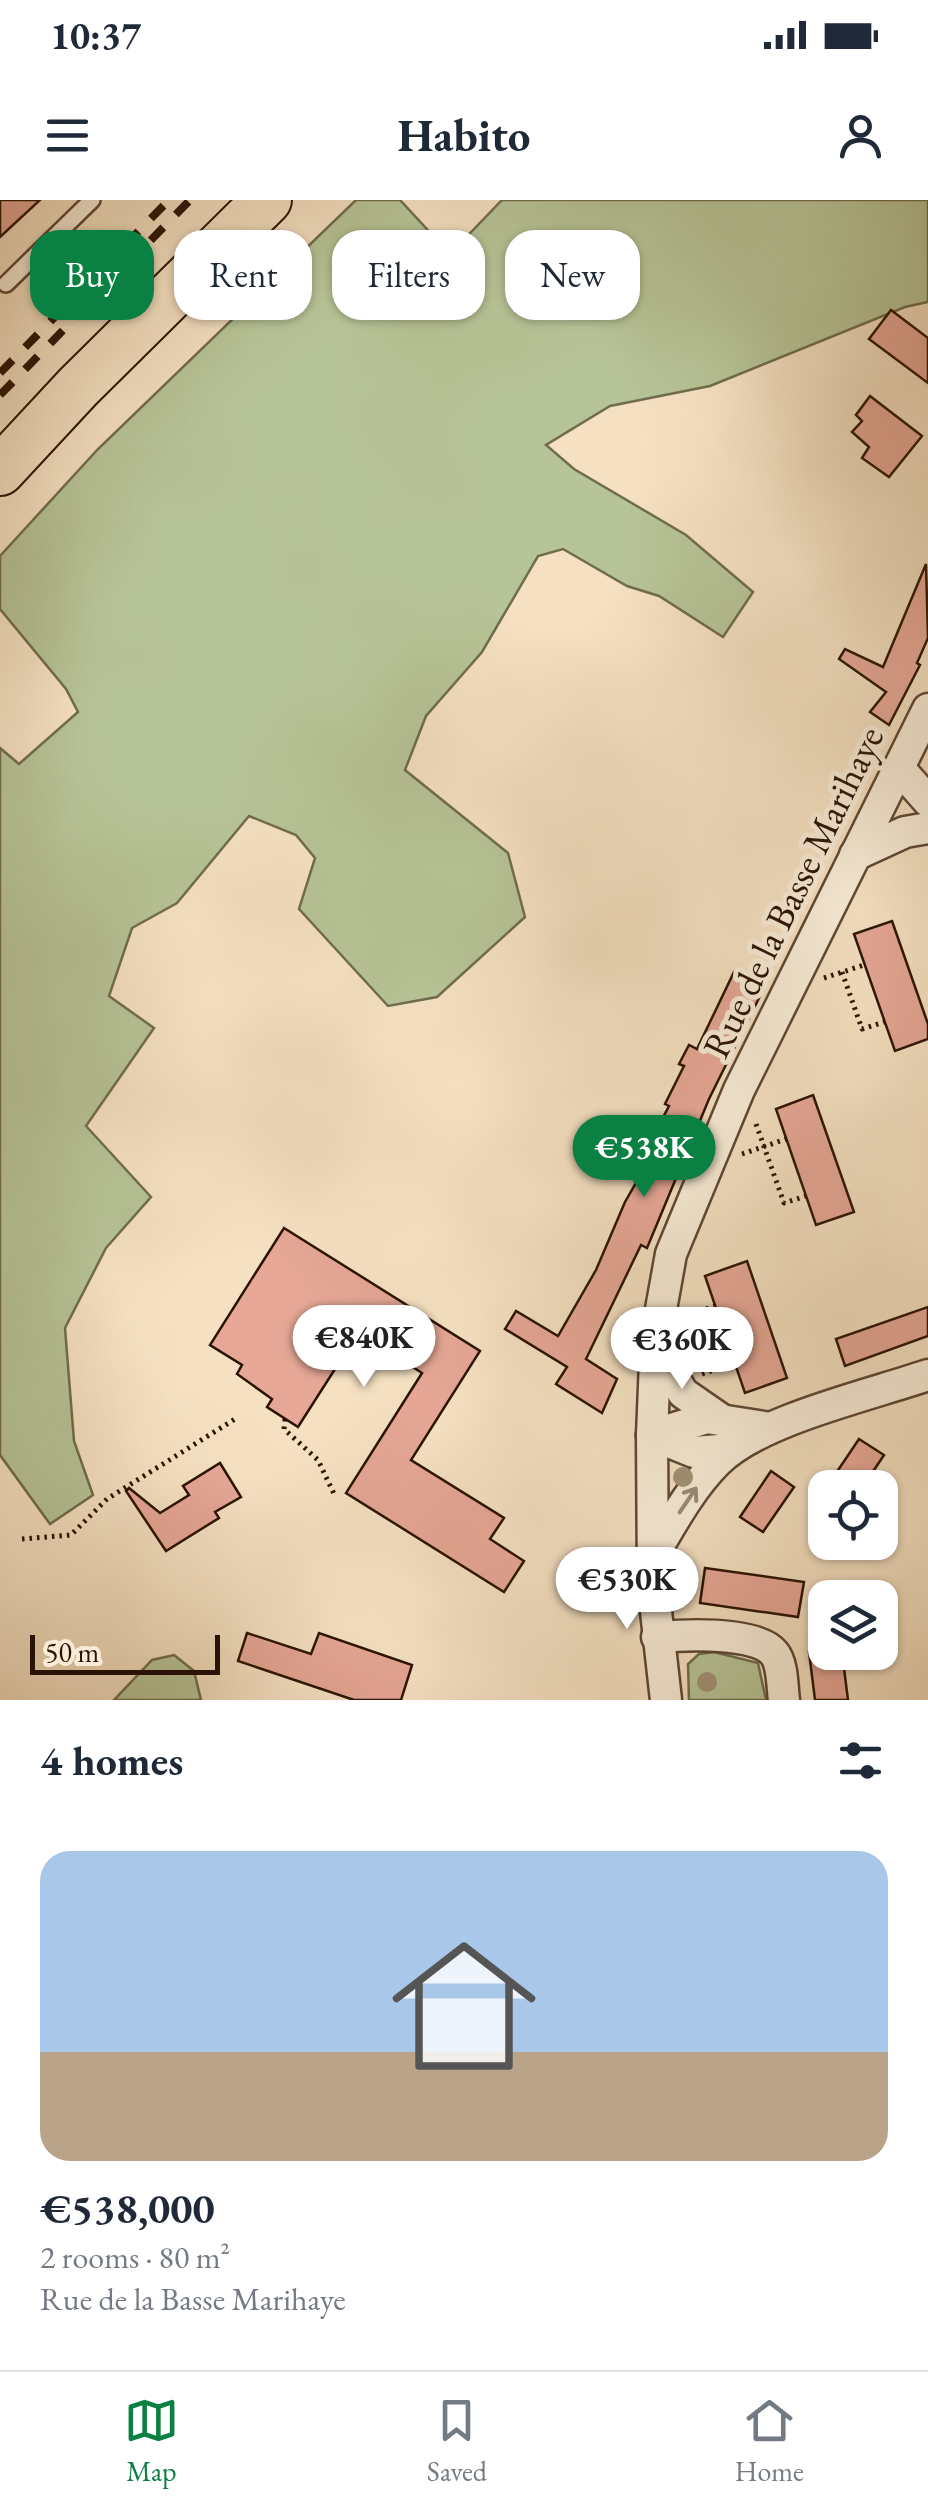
<!DOCTYPE html>
<html lang="en">
<head>
<meta charset="utf-8">
<style>
  body { margin:0; font-family:"EB Garamond",serif; background:#f6f6f7; color:#1f2937; height:100vh; display:flex; flex-direction:column; font-size:38px; white-space:nowrap }
  * { box-sizing:border-box; margin:0 }
  p { font-size:32px; color:#747a83 }
  .icon { flex:none; width:55px; height:55px; fill:none; stroke:currentColor; stroke-width:2; stroke-linecap:round; stroke-linejoin:round }
  .map { position:relative; height:1500px; overflow:hidden }
  .panel { display:flex; flex-direction:column; background:#fff; flex:1 }
  .panel>* { flex:none }
  .banner { position:absolute; left:30px; top:30px; width:870px; height:90px; display:flex; gap:20px }
  .tools { position:absolute; left:808px; top:1270px; display:grid; gap:20px }
  .tools a { display:grid; place-items:center; width:90px; height:90px; border-radius:20px; background:#fff; box-shadow:0 2px 8px #0004; font-size:50px }
  .scale { position:absolute; left:30px; bottom:25px; width:190px; box-sizing:border-box; padding-left:10px; border:5px solid #2a1304; border-top:0; font-size:28px; line-height:35px; white-space:nowrap; color:#2a1304; -webkit-text-stroke:8px #f8ecd7; paint-order:stroke }
  .price { position:absolute; translate:-50% -85px; padding:0 22px; border-radius:35px; background:#fff; color:#222; font-size:32px; line-height:65px; filter:drop-shadow(0 2px 5px #0008) }
  .price::after { content:''; position:absolute; left:50%; top:60px; width:30px; height:22px; margin-left:-15px; background:inherit; clip-path:polygon(0 0,100% 0,50% 100%) }
  .price.on { background:#0b8043; color:#fff }
  ul { padding:0; list-style:none }
  li { display:grid; align-content:center; gap:20px; height:530px; padding:0 40px }
  li+li { border-top:2px solid #e0e1e3 }
  li span { display:grid; place-items:center; height:310px; border-radius:30px; color:#555 }
  li>.icon { margin-inline-start:auto }
  span .icon { width:180px; height:180px; fill:#fffc; stroke-width:1 }
  li b { font-size:42px }
  h2 { display:flex; justify-content:space-between; align-items:center; height:120px; padding:0 40px; font-size:42px }
  .tag { padding:0 35px; border-radius:30px; background:#fff; box-shadow:0 2px 8px #0004; font-size:35px; line-height:90px }
  .tag.on { background:#0b8043; color:#fff }
  .status { display:flex; justify-content:space-between; align-items:center; height:70px; padding:0 50px; background:#fff; direction:ltr }
  .status svg { height:28px; fill:currentColor }
  header { display:flex; justify-content:space-between; align-items:center; height:130px; padding:0 40px; background:#fff; font-size:45px; font-weight:700 }
  .tabs { display:flex; justify-content:space-around; align-items:center; height:140px; border-top:2px solid #e0e1e3; background:#fff; font-size:28px; color:#747a83 }
  .tabs a { display:grid; justify-items:center; gap:5px }
  .tabs .on { color:#0b8043 }
  .map>svg:first-child { display:block }
</style>
</head>
<body>
<div class="status"><b>10:37</b><svg viewBox="0 0 49 12"><path d="M0 12V9h3v3zM5 12V6h3v6zM10 12V3h3v9zM15 12V0h3v12zM26 1h20v11H26zM47 4h2v5h-2z"/></svg></div>
<header><svg class="icon" aria-label="menu" viewBox="0 0 24 24"><path d="M4 6h16M4 12h16M4 18h16"/></svg>Habito<svg class="icon" aria-label="person" viewBox="0 0 24 24"><circle cx="12" cy="8" r="4"/><path d="M4 21q1-7 8-7t8 7"/></svg></header>
<div class="map">
<svg width="928" height="1500" viewBox="0 0 928 1500">
  <rect width="100%" height="100%" fill="#f5e1c2"/>
  <filter id="stains"><feTurbulence type="fractalNoise" baseFrequency=".002" numOctaves="4"/><feColorMatrix values="0 0 0 0 .2 0 0 0 0 .09 0 0 0 0 .02 0 0 0 .5 -.17"/></filter>
  <radialGradient id="worn" r=".72"><stop offset=".6" stop-color="#630" stop-opacity="0"/><stop offset="1" stop-color="#630" stop-opacity=".3"/></radialGradient>
  <g fill="#b7c497" stroke="#706c4e" stroke-width="2.5">
    <path d="M356 0H400L450 54 502 0H928V102L905 107 710 186 610 206 546 245 574 269 686 335 753 392 723 437 659 396 627 386 563 349 538 356 482 452 426 516 405 570 508 653 525 717 437 797 388 806 299 709 315 658 296 635 249 616 177 703 132 728 109 796 154 828 86 926 151 997 106 1048 65 1128 74 1241 93 1295 50 1324 0 1255V548L19 564 78 512 66 489 0 409V356L98 249Z"/>
    <path d="M714 1452 758 1463 766 1500H689L688 1464 699 1454Z"/>
    <path d="M174 1455 194 1471 201 1500H114L152 1460Z"/>
  </g>
  <g fill="#e6a796" stroke="#2a1304" stroke-width="2.5">
    <path d="M0 0H40L0 37Z"/>
    <path d="M891 110 928 138V183L869 139Z"/>
    <path d="M870 196 922 236 889 277 862 258 869 247 852 232 862 221 856 215Z"/>
    <path d="M926 364 928 438 917 463 920 465 889 525 870 512 886 492 839 459 845 449 883 467Z"/>
    <path d="M892 721 928 824V839L895 851 854 734Z"/>
    <path d="M734 772 765 786 709 899 647 1048 641 1045 586 1159 617 1179 602 1213 556 1184 567 1167 505 1129 516 1111 558 1136 596 1070 625 1002 649 960 642 957 669 906 665 904 684 866 679 864 689 845 697 849Z"/>
    <path d="M813 895 854 1012 816 1025 776 909Z"/>
    <path d="M284 1028 480 1151 411 1260 504 1318 490 1339 524 1361 504 1392 346 1293 422 1173 399 1158 405 1147 365 1122 298 1227 267 1207 272 1199 237 1174 242 1165 210 1145Z"/>
    <path d="M747 1061 787 1178 745 1193 705 1076Z"/>
    <path d="M928 1107V1136L845 1166 836 1139Z"/>
    <path d="M859 1239 884 1255 862 1288H826Z"/>
    <path d="M220 1263 241 1297 215 1312 219 1318 166 1351 126 1291 129 1288 160 1313 189 1295 183 1286Z"/>
    <path d="M771 1271 794 1287 763 1332 740 1317Z"/>
    <path d="M705 1368 804 1382 798 1417 700 1403Z"/>
    <path d="M247 1433 311 1454 319 1433 412 1465 401 1500H354L238 1461Z"/>
    <path d="M809 1452H842L848 1500H815Z"/>
  </g>
  <g fill="none" stroke-linecap="round" stroke-linejoin="round">
    <g stroke="#5d4634" stroke-width="20">
      <path id="service" d="M6 84 92 0"/>
    </g>
    <g stroke="#5d4634" stroke-width="35">
      <g id="minor">
        <path d="M899 568 928 601"/>
        <path d="M855 655 905 632 928 628"/>
        <path d="M656 1147 683 1193 722 1220"/>
        <path d="M652 1235 707 1218 770 1228"/>
        <path d="M652 1235 694 1252 732 1249"/>
        <path d="M652 1357C671 1325 690 1289 717 1262 758 1220 870 1195 928 1175"/>
        <path d="M657 1437C684 1435 757 1431 774 1453 783 1464 782 1486 784 1500"/>
        <path d="M666 1500 653 1385 652 1235 656 1137 671 1054 739 890 928 509"/>
      </g>
    </g>
    <g stroke="#2a1304" stroke-width="52">
      <path id="primary" d="M0 271 78 187 267 0"/>
    </g>
    <g stroke="#2a1304" stroke-width="5" stroke-dasharray="2.5 5" stroke-linecap="butt">
      <path d="M842 772 862 829 884 822"/>
      <path d="M824 778 864 765"/>
      <path d="M756 924 784 1003 806 996"/>
      <path d="M742 954 786 939"/>
      <path d="M685 1116 715 1106"/>
      <path d="M702 1174 735 1163"/>
      <path d="M285 1219 284 1229 318 1260 335 1296"/>
      <path d="M22 1339 71 1335 107 1299 235 1219"/>
    </g>
    <use href="#service" stroke="#f8ecd7" stroke-width="15"/>
    <use href="#minor" stroke="#f8ecd7" stroke-width="30"/>
    <use href="#primary" stroke="#f5e1c2" stroke-width="48"/>
    <g stroke="#2a1304" stroke-width="8" stroke-dasharray="18 18" stroke-linecap="butt">
      <path d="M0 173 169 0"/>
      <path d="M0 195 190 0"/>
    </g>
  </g>
  <g fill="#a09276">
    <circle cx="683" cy="1277" r="10"/>
    <circle cx="707" cy="1482" r="10"/>
  </g>
  <defs><path id="oneway-shaft" d="M-6 0H5M1.5-3L5.5 0L1.5 3" fill="none" stroke-width="1.6" stroke-linecap="round" stroke-linejoin="round" transform="scale(2.5)"/></defs>
  <use stroke="#9b8a78" href="#oneway-shaft" transform="translate(688 1300) rotate(-56)"/>
  <g text-anchor="middle" stroke-width="10" stroke-linejoin="round" paint-order="stroke">
    <g font-size="38" fill="#2a1304" stroke="#f8ecd7">
      <text transform="translate(793 692) rotate(-64)" y="13">Rue de la Basse Marihaye</text>
    </g>
  </g>
  <rect width="100%" height="100%" filter="url(#stains)"/>
  <rect width="100%" height="100%" fill="url(#worn)"/>
</svg>
<div class="tools">
<a><svg class="icon" aria-label="locate" viewBox="0 0 24 24"><circle cx="12" cy="12" r="6"/><path d="M12 2v4M12 18v4M2 12h4M18 12h4"/></svg></a>
<a><svg class="icon" aria-label="layers" viewBox="0 0 24 24"><path d="M12 4l9 5-9 5-9-5zM3 14l9 5 9-5"/></svg></a>
</div>
<div class="scale">50 m</div>
<b class="price on" style="left:644px;top:1000px">€538K</b>
<b class="price" style="left:364px;top:1190px">€840K</b>
<b class="price" style="left:682px;top:1192px">€360K</b>
<b class="price" style="left:627px;top:1432px">€530K</b>
<div class="banner">
<a class="tag on">Buy</a>
<a class="tag">Rent</a>
<a class="tag">Filters</a>
<a class="tag">New</a>
</div>
</div>
<section class="panel">
<h2>4 homes<svg class="icon" aria-label="filters" viewBox="0 0 24 24"><path d="M4 7h16M4 17h16"/><circle cx="9" cy="7" r="2"/><circle cx="15" cy="17" r="2"/></svg></h2>
<ul>
<li><span style="background:linear-gradient(#a9c7e8 65%,#b9a48a 0)"><svg class="icon" aria-label="home" viewBox="0 0 24 24"><path d="M3 11l9-7 9 7M6 9v11h12V9"/></svg></span><div><b>€538,000</b><p>2 rooms · 80 m²</p><p>Rue de la Basse Marihaye</p></div></li>
</ul>
</section>
<nav class="tabs">
<a class="on"><svg class="icon" aria-label="map" viewBox="0 0 24 24"><path d="M3 6l6-2 6 2 6-2v14l-6 2-6-2-6 2zM9 4v14M15 6v14"/></svg>Map</a>
<a><svg class="icon" aria-label="saved" viewBox="0 0 24 24"><path d="M7 4h10v16l-5-4-5 4z"/></svg>Saved</a>
<a><svg class="icon" aria-label="home" viewBox="0 0 24 24"><path d="M3 11l9-7 9 7M6 9v11h12V9"/></svg>Home</a>
</nav>
</body>
</html>
